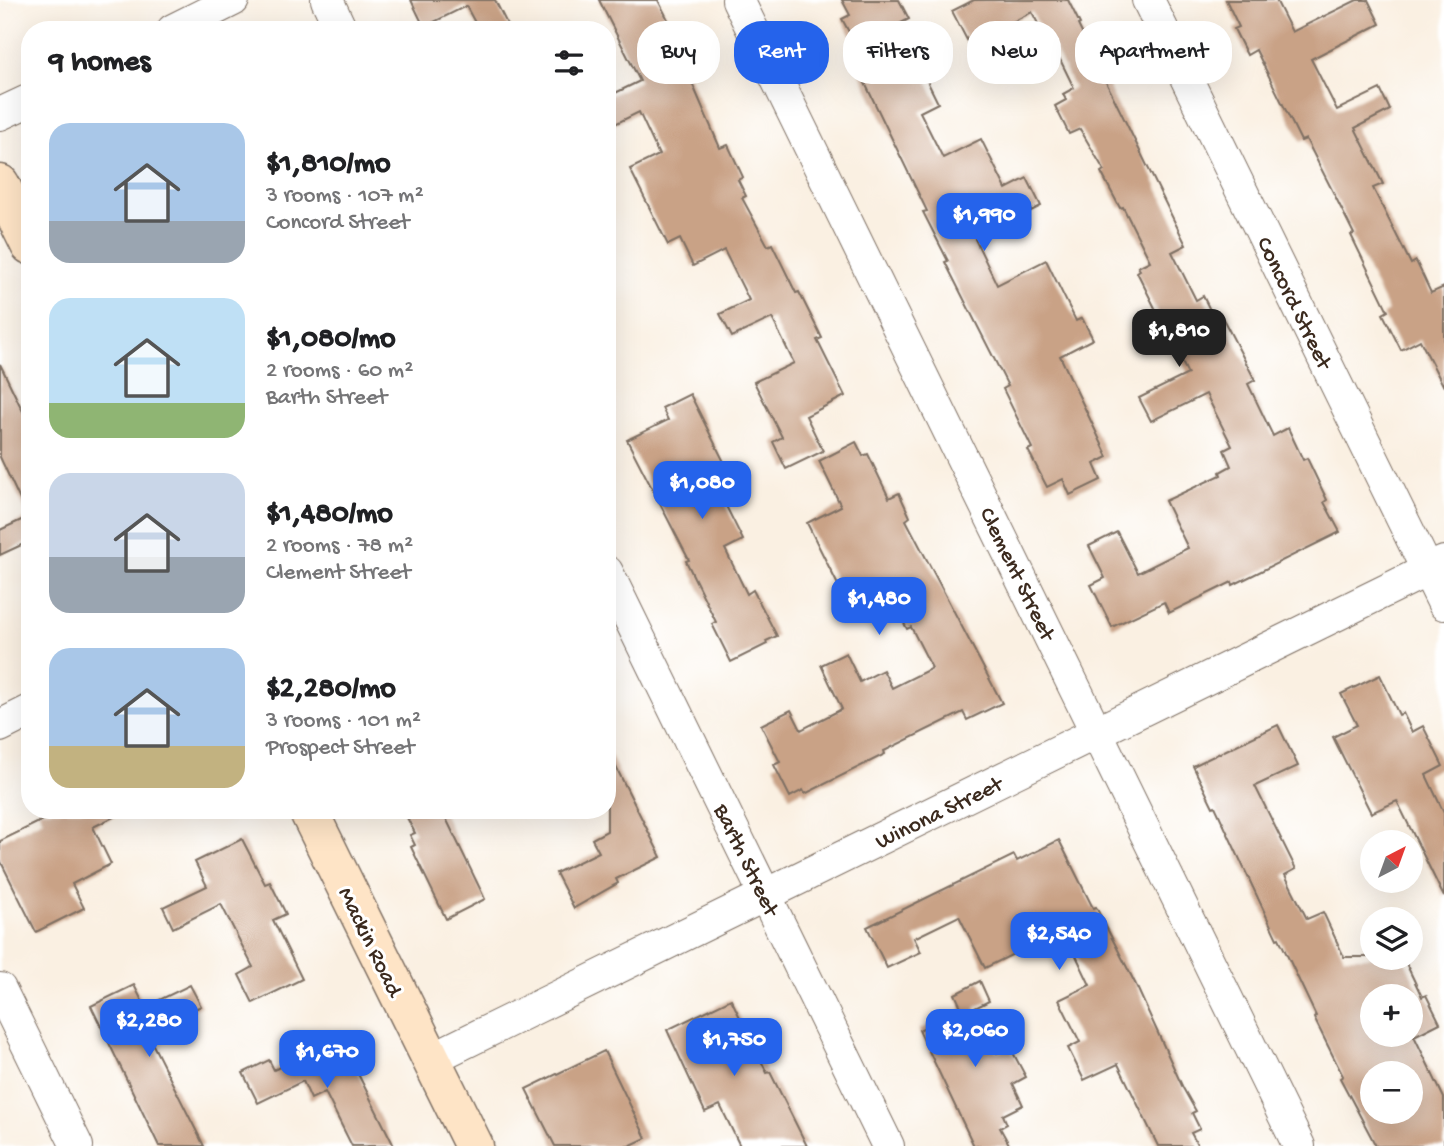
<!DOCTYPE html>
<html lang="en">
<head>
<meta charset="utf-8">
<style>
  body { margin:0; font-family:"Gochi Hand",sans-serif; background:#f6f6f6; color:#202124; height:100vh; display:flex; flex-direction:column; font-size:26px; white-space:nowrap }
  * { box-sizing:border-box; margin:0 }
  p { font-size:23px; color:#757577 }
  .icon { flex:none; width:38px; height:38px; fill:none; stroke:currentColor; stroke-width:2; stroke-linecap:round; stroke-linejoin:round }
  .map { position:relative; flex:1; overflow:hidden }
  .drawer { position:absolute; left:21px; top:21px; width:595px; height:798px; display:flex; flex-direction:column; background:#fff; border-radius:28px; box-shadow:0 7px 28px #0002 }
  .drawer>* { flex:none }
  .guide { position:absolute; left:637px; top:21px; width:665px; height:63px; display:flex; gap:14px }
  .needle { width:46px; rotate:41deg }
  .fabs { position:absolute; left:1360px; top:830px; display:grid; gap:14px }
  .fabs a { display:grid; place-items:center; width:63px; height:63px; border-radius:50%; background:#fff; box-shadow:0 7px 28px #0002; font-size:35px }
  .price { position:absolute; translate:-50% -60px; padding:0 16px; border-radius:14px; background:#2563eb; color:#fff; font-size:23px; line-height:46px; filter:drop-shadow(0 2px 4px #0008) }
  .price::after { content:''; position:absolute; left:50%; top:42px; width:21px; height:16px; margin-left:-10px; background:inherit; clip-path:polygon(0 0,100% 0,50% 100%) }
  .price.current { background:#222; color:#fff }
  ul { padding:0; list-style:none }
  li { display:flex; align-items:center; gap:21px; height:175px; padding:0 28px }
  li span { display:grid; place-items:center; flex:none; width:196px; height:140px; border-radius:21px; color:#555 }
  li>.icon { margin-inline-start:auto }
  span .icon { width:84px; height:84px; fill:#fffc; stroke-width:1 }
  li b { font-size:30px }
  h2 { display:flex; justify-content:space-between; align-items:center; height:84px; padding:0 28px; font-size:30px }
  .pill { padding:0 24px; border-radius:28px; background:#fff; box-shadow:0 7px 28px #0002; font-size:24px; line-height:63px }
  .pill.current { background:#2563eb; color:#fff }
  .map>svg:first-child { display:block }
</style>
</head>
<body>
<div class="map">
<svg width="1444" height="1146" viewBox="0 0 1444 1146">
  <rect width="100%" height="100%" fill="#fff"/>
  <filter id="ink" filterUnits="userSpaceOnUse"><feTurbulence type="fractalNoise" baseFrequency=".0143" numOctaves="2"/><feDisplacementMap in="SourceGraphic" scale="14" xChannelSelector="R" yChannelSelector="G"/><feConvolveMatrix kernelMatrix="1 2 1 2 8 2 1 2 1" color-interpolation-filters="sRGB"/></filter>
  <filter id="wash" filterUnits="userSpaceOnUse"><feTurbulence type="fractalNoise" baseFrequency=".00686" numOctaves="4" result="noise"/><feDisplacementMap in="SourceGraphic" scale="28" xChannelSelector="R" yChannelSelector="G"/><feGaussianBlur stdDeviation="1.57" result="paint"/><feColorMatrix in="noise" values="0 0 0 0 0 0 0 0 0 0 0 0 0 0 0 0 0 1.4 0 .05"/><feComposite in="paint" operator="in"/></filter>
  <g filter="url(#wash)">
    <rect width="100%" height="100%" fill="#faf0e2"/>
    <g id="blocks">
      <g fill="#c9a286" fill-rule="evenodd">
        <path d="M411 0H495L510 30H479L466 6 424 27Z"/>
        <path d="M599 0H658L685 53 680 55 720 148 728 145 743 177 738 180 746 196 742 198 768 246 772 244 796 293 799 292 822 338 817 340 845 396 806 416 823 451 786 469 773 442 782 437 754 382 794 363 772 318 732 337 720 314 749 300 724 250 693 266 680 239 668 245 630 169 659 155 639 112 607 128V97L640 81Z"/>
        <path d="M842 0H899L909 19 899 24 938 103 920 112 943 158 981 139 1006 189 1027 178 1041 206 975 239 997 285 1046 260 1076 321 1082 318 1093 339 1060 356 1108 457 1094 464 1101 480 1070 495 1063 479 1047 487 1028 450 1032 448 1003 389 1008 386 945 262 948 261 923 212 927 211 848 48 856 45 842 19 850 15Z"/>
        <path d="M974 0H1068L1080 24 1078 25 1186 245 1172 252 1196 300 1203 296 1213 316 1220 313 1255 380 1248 384 1273 436 1288 428 1303 460 1307 458 1327 500 1324 502 1340 532 1233 585 1232 582 1169 613 1164 602 1112 627 1091 585 1105 578 1089 546 1117 532 1138 573 1188 548 1165 501 1221 475 1220 472 1231 466 1224 450 1232 446 1206 394 1151 421 1139 398 1188 374 1137 272 1140 270 1138 267 1150 261 1123 207 1120 208 1101 172 1104 170 1080 129 1069 134 1055 106 1066 100 1063 94 1074 88 1050 39 1047 41 1032 12 969 44 952 11Z"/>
        <path d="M1226 0H1276L1292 32 1357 0H1368L1380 24 1311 59 1337 110 1380 89 1390 110 1355 128 1383 184 1373 188 1411 264 1416 261 1431 293 1444 287V387L1420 340 1401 350 1383 314 1388 311 1351 235 1354 234 1331 188 1306 139 1301 141 1256 50 1247 55 1234 29 1239 27Z"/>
        <path d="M0 364 30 426V541L0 555V530L28 517 0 457Z"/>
        <path d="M690 394 729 472 713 480 743 540 725 549 747 594 753 590 777 636 766 641 767 644 731 662 712 624 716 622 686 561 689 560 627 440 668 420 662 408Z"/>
        <path d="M856 442 863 456 868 454 889 498 899 493 910 517 906 520 1002 703 967 720 963 712 884 751 885 754 805 794 803 790 790 797 774 765 780 762 761 725 791 710 801 730 842 709 821 665 846 653 860 682 883 670 892 688 932 668 911 627 907 629 892 600 851 620 838 593 841 591 807 523 841 506 819 461Z"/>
        <path d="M1380 675 1399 715 1403 713 1412 732 1423 726 1443 766 1426 775 1444 813V897L1397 801 1371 813 1333 737 1357 725 1341 694Z"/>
        <path d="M1278 725 1298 766 1255 786 1296 869 1285 875 1307 919 1323 912 1344 957H1403L1422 997 1426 995 1440 1023 1414 1036 1444 1098V1146H1376L1340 1078 1343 1076 1314 1018 1316 1016 1279 938 1277 939 1215 806 1213 807 1193 766ZM1372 996H1410V1034H1372ZM1372 1073H1410V1111H1372Z"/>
        <path d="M607 749 661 857 616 879 618 883 574 908 556 873 599 852 592 839 607 831Z"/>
        <path d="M38 810H128L93 827 111 864 72 884 84 908 36 932 0 860V841L43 820Z"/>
        <path d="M403 810H442L485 899 446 919 411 847 415 845 410 835 415 833Z"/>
        <path d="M242 839 265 884 270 882 286 914 273 920 302 979 253 1003 239 975 253 967 221 904 173 928 163 907 207 886 195 862Z"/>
        <path d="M1059 840 1093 908 1096 907 1136 985 1183 1088 1196 1111 1192 1113 1200 1129 1191 1133 1198 1146H1158L1118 1064 1084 1080 1068 1048 1080 1042 1059 1000 1090 985 1070 943 1059 948 1052 935 985 968 959 916 914 938 921 952 887 968 867 927 1014 855 1017 861Z"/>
        <path d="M980 981 989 1001 975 1008 997 1053 1010 1047 1026 1077 1013 1084 1023 1105 1003 1115 1007 1124 1000 1128 1010 1146H974L919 1030 962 1009 955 994Z"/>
        <path d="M134 985 145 1007 190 985 201 1006 147 1033 204 1146H159L91 1006Z"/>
        <path d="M731 999 767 1073 770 1072 807 1146H740L720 1105 705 1112 667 1030Z"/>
        <path d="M333 1041 336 1048 346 1044 357 1067 355 1068 394 1146H352L325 1092 311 1099 303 1081 258 1103 243 1073 269 1060 274 1070Z"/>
        <path d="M604 1051 646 1138 629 1146H555L526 1089Z"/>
      </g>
    </g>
  </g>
  <g filter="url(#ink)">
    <use href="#blocks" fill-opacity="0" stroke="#7e6f63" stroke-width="2"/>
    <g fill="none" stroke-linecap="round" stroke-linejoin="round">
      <g stroke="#7e6f63" stroke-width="34">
        <g id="street">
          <path d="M327 0 341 30"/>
          <path d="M738 0 1299 1146"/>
          <path d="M1148 0 1444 604"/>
          <path d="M173 30 233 0"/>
          <path d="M0 114 30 100"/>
          <path d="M607 572 888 1146"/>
          <path d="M0 726 30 711"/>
          <path d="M0 989 77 1146"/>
          <path d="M431 1059 1444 562"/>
        </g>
      </g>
      <g stroke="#7e6f63" stroke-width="41">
        <g id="secondary">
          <path d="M0 184 30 245"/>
          <path d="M308 810 474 1146"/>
        </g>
      </g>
      <use href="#street" stroke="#fff" stroke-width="32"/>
      <use href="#secondary" stroke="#fee4c6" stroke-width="38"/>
    </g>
  </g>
  <g text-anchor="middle" stroke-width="6" stroke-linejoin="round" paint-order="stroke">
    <g font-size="23" fill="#3b2a1e" stroke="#fff">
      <text transform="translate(1296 302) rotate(64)" y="8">Concord Street</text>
      <text transform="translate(1019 573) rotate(64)" y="8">Clement Street</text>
      <text transform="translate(938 811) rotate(-26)" y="8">Winona Street</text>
      <text transform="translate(748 859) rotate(64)" y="8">Barth Street</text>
      <text transform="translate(372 941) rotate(64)" y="8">Mackin Road</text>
    </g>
  </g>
</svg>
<div class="fabs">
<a><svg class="needle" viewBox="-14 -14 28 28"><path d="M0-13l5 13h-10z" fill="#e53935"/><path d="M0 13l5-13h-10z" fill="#757577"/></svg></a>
<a><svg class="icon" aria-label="layers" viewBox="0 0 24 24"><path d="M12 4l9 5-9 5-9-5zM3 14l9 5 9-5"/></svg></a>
<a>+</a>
<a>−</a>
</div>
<b class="price" style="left:984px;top:253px">$1,990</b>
<b class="price current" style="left:1179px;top:369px">$1,810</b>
<b class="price" style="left:702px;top:521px">$1,080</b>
<b class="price" style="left:879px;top:637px">$1,480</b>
<b class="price" style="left:1059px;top:972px">$2,540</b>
<b class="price" style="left:149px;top:1059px">$2,280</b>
<b class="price" style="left:975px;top:1069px">$2,060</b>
<b class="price" style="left:734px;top:1078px">$1,750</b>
<b class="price" style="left:327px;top:1090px">$1,670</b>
<div class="guide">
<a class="pill">Buy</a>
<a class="pill current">Rent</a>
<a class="pill">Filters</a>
<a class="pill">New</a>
<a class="pill">Apartment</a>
</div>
<section class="drawer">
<h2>9 homes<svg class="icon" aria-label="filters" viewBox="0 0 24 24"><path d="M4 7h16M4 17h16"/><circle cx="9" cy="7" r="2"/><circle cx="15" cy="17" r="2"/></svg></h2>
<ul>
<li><span style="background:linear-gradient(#a9c7e8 70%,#9aa5b1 0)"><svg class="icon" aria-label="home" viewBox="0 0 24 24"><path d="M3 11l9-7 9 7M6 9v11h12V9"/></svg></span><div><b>$1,810/mo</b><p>3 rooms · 107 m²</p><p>Concord Street</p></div></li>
<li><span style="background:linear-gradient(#bfe0f5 75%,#8fb573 0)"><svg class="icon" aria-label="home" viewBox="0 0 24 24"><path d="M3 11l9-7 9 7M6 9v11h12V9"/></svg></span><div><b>$1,080/mo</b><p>2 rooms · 60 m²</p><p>Barth Street</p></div></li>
<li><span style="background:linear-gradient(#c9d6e8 60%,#9aa5b1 0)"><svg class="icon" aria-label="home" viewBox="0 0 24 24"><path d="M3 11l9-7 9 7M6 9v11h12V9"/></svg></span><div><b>$1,480/mo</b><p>2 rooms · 78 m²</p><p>Clement Street</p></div></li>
<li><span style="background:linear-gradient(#a9c7e8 70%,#c2b280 0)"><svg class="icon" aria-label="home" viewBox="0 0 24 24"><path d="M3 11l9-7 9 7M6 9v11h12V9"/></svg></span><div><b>$2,280/mo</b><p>3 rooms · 101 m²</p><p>Prospect Street</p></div></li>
</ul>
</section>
</div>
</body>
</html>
